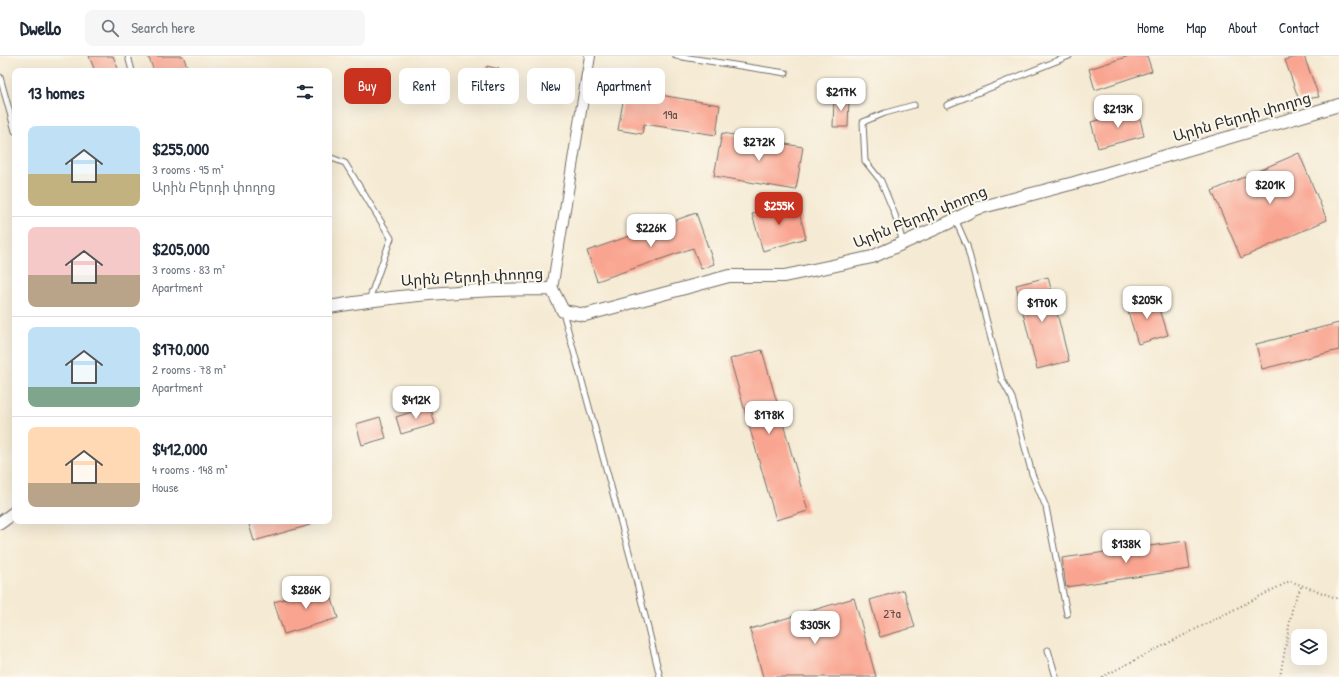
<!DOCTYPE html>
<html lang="en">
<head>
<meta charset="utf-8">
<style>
  body { margin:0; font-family:"Patrick Hand","Noto Sans Armenian",sans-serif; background:#f6f6f7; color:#1f2937; height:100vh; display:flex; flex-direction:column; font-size:15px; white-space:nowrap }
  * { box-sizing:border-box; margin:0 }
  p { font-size:13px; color:#747a83 }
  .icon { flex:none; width:22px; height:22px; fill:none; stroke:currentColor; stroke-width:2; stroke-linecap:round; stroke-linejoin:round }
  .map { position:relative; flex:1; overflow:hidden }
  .details { position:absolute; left:12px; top:12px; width:320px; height:456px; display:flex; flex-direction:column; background:#fff; border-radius:8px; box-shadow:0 4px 16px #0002 }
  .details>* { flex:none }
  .banner { position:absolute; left:344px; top:12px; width:380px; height:36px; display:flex; gap:8px }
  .buttons { position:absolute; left:1291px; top:573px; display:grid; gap:8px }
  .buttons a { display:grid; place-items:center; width:36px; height:36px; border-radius:8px; background:#fff; box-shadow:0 4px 16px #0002; font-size:20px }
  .price { position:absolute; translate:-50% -34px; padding:0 9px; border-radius:8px; background:#fff; color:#222; font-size:13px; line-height:26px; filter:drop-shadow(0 1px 2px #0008) }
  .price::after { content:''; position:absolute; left:50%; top:24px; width:12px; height:9px; margin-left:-6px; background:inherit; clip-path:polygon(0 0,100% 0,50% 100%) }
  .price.current { background:#c8321e; color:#fff }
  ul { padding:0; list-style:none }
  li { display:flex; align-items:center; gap:12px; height:100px; padding:0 16px }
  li+li { border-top:1px solid #e0e1e3 }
  li span { display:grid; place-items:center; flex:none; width:112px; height:80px; border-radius:8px; color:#555 }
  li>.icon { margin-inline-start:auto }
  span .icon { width:48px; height:48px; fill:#fffc; stroke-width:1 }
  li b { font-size:17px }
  h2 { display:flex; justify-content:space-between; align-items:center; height:48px; padding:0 16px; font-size:17px }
  .chip { padding:0 14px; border-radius:8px; background:#fff; box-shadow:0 4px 16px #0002; font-size:14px; line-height:36px }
  .chip.current { background:#c8321e; color:#fff }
  header { display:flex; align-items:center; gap:24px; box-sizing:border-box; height:56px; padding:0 20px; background:#fff; border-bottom:1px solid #e0e1e3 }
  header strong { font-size:19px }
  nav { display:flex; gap:22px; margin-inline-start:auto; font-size:14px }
  .search { width:280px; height:36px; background:#f6f6f7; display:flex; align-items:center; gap:10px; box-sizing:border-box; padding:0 14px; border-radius:8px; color:#747a83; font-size:15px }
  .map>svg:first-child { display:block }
</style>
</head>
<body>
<header>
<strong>Dwello</strong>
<div class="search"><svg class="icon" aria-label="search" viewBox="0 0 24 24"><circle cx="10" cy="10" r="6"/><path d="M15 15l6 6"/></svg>Search here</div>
<nav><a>Home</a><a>Map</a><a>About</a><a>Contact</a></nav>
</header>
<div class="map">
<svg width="1339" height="621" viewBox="0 0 1339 621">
  <rect width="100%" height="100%" fill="#fbf7ec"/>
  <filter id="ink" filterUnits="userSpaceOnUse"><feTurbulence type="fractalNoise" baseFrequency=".025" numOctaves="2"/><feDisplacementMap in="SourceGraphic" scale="8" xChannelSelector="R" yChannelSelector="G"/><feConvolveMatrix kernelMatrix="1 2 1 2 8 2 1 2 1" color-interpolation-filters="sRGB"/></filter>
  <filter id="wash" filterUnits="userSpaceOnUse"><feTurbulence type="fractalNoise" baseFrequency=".012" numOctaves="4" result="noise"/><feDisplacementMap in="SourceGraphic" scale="16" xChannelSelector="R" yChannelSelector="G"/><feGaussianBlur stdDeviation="0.9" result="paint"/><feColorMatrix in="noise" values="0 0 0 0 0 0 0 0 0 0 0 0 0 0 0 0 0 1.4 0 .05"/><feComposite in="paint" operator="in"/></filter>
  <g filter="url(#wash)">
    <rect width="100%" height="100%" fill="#f5ead3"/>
    <g id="blocks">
      <g fill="#f9a490">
        <path d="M89 0H113L119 15H95Z"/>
        <path d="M148 0H183L189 15H154Z"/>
        <path d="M1129 0H1147L1152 15 1095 34 1089 13Z"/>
        <path d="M1299 0H1304L1319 41 1299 44 1285 4Z"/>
        <path d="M487 10 499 13 495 30 483 27Z"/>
        <path d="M627 23 649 27 648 37 720 49 716 79 644 68 642 78 618 74Z"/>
        <path d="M834 41 849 42 848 71H833Z"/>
        <path d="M1138 54 1144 80 1098 92 1091 66Z"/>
        <path d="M722 77 803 91 796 134 714 120Z"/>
        <path d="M1299 97 1327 164 1241 202 1212 135Z"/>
        <path d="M796 145 806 182 763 195 752 158Z"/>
        <path d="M696 157 714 208 701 213 693 192 597 225 587 195Z"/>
        <path d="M1048 221 1069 305 1037 313 1016 229Z"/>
        <path d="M1156 240 1168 279 1138 288 1126 249Z"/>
        <path d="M1339 267V294L1262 313 1256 288Z"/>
        <path d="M762 294 808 455 776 464 730 303Z"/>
        <path d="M430 350 435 368 401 378 396 361Z"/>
        <path d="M380 361 386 382 362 389 356 368Z"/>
        <path d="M248 465H308L310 469 254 485Z"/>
        <path d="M1186 485 1190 513 1066 531 1062 502Z"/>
        <path d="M328 530 338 562 284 578 274 546Z"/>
        <path d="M904 534 915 571 880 581 870 544Z"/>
        <path d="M854 542 876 621H763L750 573Z"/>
      </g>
    </g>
  </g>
  <g filter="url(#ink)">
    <use href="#blocks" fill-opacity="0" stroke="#726e66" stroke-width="1"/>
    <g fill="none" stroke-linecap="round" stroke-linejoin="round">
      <g stroke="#726e66" stroke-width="7">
        <g id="service">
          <path d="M128 0 132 15"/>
          <path d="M676 0 786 17"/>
          <path d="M0 21 15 75"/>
          <path d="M947 49 1069 0"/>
          <path d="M329 101 345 107 391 182 369 244"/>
          <path d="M955 163 967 190 1002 324 1012 342 1032 418 1046 451 1067 558"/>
          <path d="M903 187 895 159 881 125 865 105 863 66 885 57 914 49"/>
          <path d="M563 256 632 507 660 621"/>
          <path d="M1048 594 1056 621"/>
        </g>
      </g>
      <g stroke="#726e66" stroke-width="12">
        <path id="minor" d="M552 233 590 0"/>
      </g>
      <g stroke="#726e66" stroke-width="14">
        <g id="tertiary">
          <path d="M329 251C403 238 478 233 552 233L563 255 585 259 729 220H784L832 210 872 201 948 167 975 153 1074 127 1339 49"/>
          <path d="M0 467 15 456"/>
        </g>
      </g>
      <g stroke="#726e66" stroke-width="2" stroke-dasharray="1 3" stroke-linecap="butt">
        <path d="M1102 621 1290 525 1339 543"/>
        <path d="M1280 621 1293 548 1302 529"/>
      </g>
      <use href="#service" stroke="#fff" stroke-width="5"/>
      <use href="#minor" stroke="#fff" stroke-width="10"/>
      <use href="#tertiary" stroke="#fff" stroke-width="12"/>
    </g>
  </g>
  <g text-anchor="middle" stroke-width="4" stroke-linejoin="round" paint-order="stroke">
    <g font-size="13" fill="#5e4944">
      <text x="670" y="63">19a</text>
      <text x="892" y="562">27a</text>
    </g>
    <g font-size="15" fill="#2b2b2b" stroke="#fbf7ec">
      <text transform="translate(1242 61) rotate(-16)" y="5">Արին Բերդի փողոց</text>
      <text transform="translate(920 161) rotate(-22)" y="5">Արին Բերդի փողոց</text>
      <text transform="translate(472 221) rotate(-3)" y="5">Արին Բերդի փողոց</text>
    </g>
  </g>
</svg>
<div class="buttons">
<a><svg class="icon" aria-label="layers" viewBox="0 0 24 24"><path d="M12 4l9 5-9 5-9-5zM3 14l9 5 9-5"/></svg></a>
</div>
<b class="price" style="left:841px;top:56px">$217K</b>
<b class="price" style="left:1118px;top:73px">$213K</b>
<b class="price" style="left:759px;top:106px">$272K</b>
<b class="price" style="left:1270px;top:149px">$201K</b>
<b class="price current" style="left:779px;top:170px">$255K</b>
<b class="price" style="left:651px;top:192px">$226K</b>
<b class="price" style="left:1147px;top:264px">$205K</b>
<b class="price" style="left:1042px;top:267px">$170K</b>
<b class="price" style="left:416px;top:364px">$412K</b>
<b class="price" style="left:769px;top:379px">$178K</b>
<b class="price" style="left:1126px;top:508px">$138K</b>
<b class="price" style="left:306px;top:554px">$286K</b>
<b class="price" style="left:815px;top:589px">$305K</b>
<div class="banner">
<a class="chip current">Buy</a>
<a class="chip">Rent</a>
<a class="chip">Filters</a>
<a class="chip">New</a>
<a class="chip">Apartment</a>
</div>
<section class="details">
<h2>13 homes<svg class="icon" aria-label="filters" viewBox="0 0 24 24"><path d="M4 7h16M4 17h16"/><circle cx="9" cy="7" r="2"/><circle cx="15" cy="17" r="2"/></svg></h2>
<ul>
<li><span style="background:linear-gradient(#bfe0f5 60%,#c2b280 0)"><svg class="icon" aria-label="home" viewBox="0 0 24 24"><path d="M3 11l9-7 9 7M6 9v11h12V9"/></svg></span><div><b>$255,000</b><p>3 rooms · 95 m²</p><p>Արին Բերդի փողոց</p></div></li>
<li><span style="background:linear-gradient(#f6c9c9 60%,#b9a48a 0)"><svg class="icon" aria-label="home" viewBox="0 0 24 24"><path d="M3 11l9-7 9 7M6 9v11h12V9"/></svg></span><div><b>$205,000</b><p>3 rooms · 83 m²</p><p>Apartment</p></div></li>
<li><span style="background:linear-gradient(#bfe0f5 75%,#7fa58c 0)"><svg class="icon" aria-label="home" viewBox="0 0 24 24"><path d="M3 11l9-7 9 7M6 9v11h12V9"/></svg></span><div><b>$170,000</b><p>2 rooms · 78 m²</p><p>Apartment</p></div></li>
<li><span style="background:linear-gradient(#ffd9b3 70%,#b9a48a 0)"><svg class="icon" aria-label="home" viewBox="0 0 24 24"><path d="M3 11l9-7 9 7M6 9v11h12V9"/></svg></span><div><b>$412,000</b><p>4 rooms · 148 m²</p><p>House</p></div></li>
</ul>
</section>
</div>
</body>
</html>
